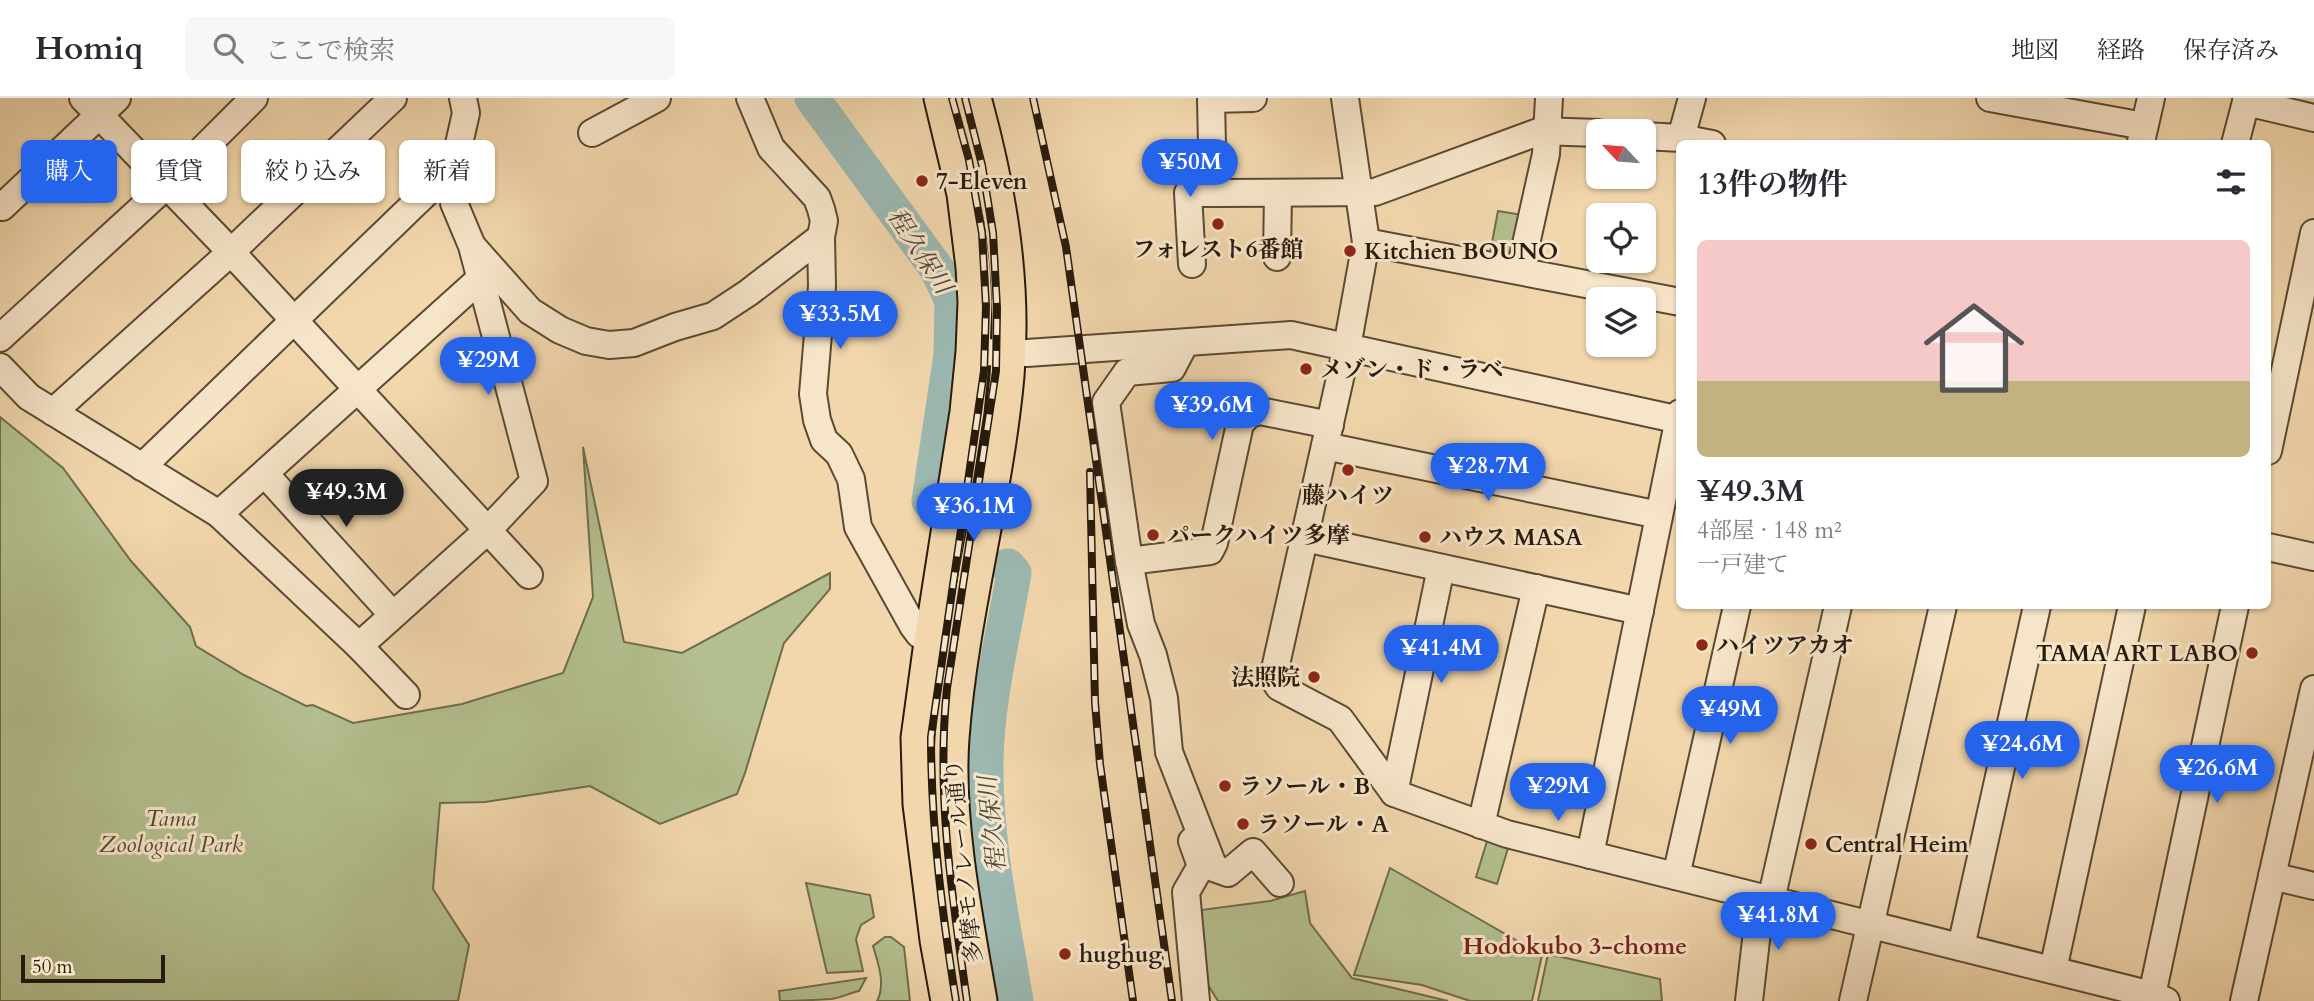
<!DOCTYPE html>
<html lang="ja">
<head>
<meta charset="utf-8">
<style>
  body { margin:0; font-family:Cardo,"Noto Serif JP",serif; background:#f7f7f7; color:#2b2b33; height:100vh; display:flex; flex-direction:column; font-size:26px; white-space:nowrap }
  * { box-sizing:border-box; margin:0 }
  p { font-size:23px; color:#7c7c81 }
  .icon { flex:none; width:38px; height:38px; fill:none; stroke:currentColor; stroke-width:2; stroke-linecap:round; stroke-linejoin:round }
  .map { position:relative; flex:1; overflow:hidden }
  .drawer { position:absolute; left:1676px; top:42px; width:595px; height:469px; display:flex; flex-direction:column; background:#fff; border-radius:10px; box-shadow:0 2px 5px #0004 }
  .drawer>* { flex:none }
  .hud { position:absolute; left:21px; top:42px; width:665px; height:63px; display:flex; gap:14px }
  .needle { width:46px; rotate:296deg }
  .buttons { position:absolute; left:1586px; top:21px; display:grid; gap:14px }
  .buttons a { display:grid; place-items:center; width:70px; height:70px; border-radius:10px; background:#fff; box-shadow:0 2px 5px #0004; font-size:35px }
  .scale { position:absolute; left:21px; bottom:18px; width:144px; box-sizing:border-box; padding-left:7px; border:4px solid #271b0c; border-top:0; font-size:19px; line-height:24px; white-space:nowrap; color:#271b0c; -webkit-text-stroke:5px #f7e5ca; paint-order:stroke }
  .price { position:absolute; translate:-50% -60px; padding:0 16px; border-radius:24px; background:#2563eb; color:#fff; font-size:23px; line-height:46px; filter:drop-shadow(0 2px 4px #0008) }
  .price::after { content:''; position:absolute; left:50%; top:42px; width:21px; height:16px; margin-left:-10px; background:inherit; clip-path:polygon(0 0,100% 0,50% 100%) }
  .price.current { background:#222; color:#fff }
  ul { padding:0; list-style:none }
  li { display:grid; align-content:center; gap:14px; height:371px; padding:0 21px }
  li span { display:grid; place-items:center; height:217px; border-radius:10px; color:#555 }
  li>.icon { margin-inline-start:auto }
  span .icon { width:126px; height:126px; fill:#fffc; stroke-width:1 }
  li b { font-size:30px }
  h2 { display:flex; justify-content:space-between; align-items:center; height:84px; padding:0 21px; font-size:30px }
  .chip { padding:0 24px; border-radius:10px; background:#fff; box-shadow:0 2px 5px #0004; font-size:24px; line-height:63px }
  .chip.current { background:#2563eb; color:#fff }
  header { display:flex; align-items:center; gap:42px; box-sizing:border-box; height:98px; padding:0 35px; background:#fff; border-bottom:2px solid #e1e1e2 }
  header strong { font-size:33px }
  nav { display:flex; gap:38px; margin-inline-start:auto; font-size:24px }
  .search { width:490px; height:63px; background:#f7f7f7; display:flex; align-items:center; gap:18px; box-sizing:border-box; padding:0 24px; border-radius:10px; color:#7c7c81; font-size:26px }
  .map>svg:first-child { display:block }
</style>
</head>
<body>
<header>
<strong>Homiq</strong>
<div class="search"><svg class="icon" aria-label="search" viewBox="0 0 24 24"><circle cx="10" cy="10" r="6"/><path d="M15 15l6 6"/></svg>ここで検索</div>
<nav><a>地図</a><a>経路</a><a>保存済み</a></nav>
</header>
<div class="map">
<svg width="2314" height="903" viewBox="0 0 2314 903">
  <rect width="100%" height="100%" fill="#f2d7ad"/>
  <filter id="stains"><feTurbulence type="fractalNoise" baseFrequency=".00286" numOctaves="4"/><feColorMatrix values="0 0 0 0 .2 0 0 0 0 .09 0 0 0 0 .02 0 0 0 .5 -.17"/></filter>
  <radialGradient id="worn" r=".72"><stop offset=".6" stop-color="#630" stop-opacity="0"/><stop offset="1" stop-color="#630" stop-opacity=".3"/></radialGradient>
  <g fill="#b4bf8f" stroke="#6e6d4e" stroke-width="2">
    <path d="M1498 113 1523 117 1514 159 1490 155Z"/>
    <path d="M0 319 63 370 131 463 190 529 196 548 244 577 306 608 313 607 353 625 462 606 563 575 593 499 583 349 624 544 682 555 830 475V491L784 545 745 675 737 696 660 726 590 688 485 704 440 705 433 791 469 847 458 903H0Z"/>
    <path d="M1488 740 1509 747 1497 786 1476 779Z"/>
    <path d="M1390 770 1542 857 1532 903H1470L1422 887 1354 877Z"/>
    <path d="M806 785 870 797 874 819 861 827 856 841 863 873 827 875Z"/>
    <path d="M1305 793 1310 825 1352 880 1448 903H1218L1208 887 1201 812 1270 803Z"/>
    <path d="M885 839H891L904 849 910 903H877C886 886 878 865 873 848Z"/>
    <path d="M1548 856 1660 881 1662 903H1538Z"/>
    <path d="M866 880 859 893C850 895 840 900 831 901 814 902 797 903 780 903L779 893Z"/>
  </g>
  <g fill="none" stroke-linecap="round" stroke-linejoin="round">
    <g stroke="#9cb8b1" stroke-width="35">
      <path d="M812 0 937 171 952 203 951 257 929 403 936 409"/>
      <path d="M1008 468 1014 475C1004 534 986 606 986 665 985 744 1003 825 1016 903"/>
    </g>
    <g stroke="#5a4a34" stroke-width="30">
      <g id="minor">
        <path d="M83 0 231 154 529 477"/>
        <path d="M750 0 771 50 817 100 821 111 824 123 821 139 822 188 813 296 817 322 824 342 839 356 851 381 858 429 913 528 919 536 932 537"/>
        <path d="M1253 0 1211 1 1213 95 1375 94 1541 33 1598 35"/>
        <path d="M1345 0 1366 144 1347 249 1273 580 1279 589 1340 621 1394 695 1507 736 2152 897 2166 903"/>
        <path d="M1990 0 2144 28"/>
        <path d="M2246 4 2314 20"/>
        <path d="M592 35 657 0"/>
        <path d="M1643 38 1681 40 1712 46"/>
        <path d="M1681 40 1692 0"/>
        <path d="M2141 44 2151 0"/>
        <path d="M2235 46 2247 0"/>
        <path d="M0 107 2 109 117 0"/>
        <path d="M1366 144 1680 204"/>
        <path d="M473 149 530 213 560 232 586 243 609 247 634 245 675 229 713 218 748 195 821 139"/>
        <path d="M1277 159 1278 95"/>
        <path d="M1192 166 1188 95H1213"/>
        <path d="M1520 173 1546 56 1549 0"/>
        <path d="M0 240 167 87 254 0"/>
        <path d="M1185 245 1172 270 1127 274 1106 304 1129 463 1141 526 1153 557 1164 600 1169 654 1214 770 1228 775 1253 754 1280 785"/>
        <path d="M973 254 1027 255 1291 237 1680 322"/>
        <path d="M0 269 29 299 219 416 359 548 406 597"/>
        <path d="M53 314 231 154 393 0"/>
        <path d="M1325 348 1659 417"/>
        <path d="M2268 353 2314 135"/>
        <path d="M142 369 454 68"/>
        <path d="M265 376 393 517"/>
        <path d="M219 416 480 181"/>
        <path d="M1305 440 1640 513"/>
        <path d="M2268 449 2314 459"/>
        <path d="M1129 463 1210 453 1214 445 1240 326 1249 316 1260 313 1330 327"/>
        <path d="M359 548 488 432 534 383 472 148 454 105V68L466 15 463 0"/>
        <path d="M1394 695 1441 470"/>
        <path d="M1481 727 1536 490"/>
        <path d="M1192 743 1201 768 1186 794 1196 903"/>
        <path d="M1590 757 1680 315"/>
        <path d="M1676 778 1737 508"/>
        <path d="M2272 778 2314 788"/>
        <path d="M1771 802 1838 508"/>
        <path d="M1961 849 2037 508"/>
        <path d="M2053 872 2132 508"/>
        <path d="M2152 897 2235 508"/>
        <path d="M1749 903 1761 799"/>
        <path d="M1853 903 1943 508"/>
        <path d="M2244 903 2314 591"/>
      </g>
    </g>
    <g stroke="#271b0c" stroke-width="37">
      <g id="major">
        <path d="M941 0 964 96 973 169 975 204 973 254 967 314 932 537 918 640 920 706 937 842 948 903"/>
        <path d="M974 0C999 91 1015 182 1007 278 996 399 961 518 952 640 946 721 966 822 980 903"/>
      </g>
    </g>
    <use href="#minor" stroke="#f7e5ca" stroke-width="26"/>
    <use href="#major" stroke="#f2d7ad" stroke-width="33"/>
    <g stroke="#271b0c" stroke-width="8">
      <g id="rail">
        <path d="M952 0 969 62 982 135 986 208 984 273 931 639C931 728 942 815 956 903"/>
        <path d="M965 0 982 67 993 135 997 210 996 273 947 590C936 696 952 798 967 903"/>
        <path d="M1033 0 1066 149 1172 903"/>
        <path d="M1090 374 1095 604 1100 666 1133 903"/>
      </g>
    </g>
    <use href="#rail" stroke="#f7e5ca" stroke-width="5" stroke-dasharray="16" stroke-linecap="butt"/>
  </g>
  <g fill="#8f2418" stroke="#f7e5ca" stroke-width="2.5">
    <circle cx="922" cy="83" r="7"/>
    <circle cx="1218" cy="126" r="7"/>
    <circle cx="1350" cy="153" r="7"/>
    <circle cx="1306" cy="271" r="7"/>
    <circle cx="1348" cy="372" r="7"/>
    <circle cx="1153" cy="437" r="7"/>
    <circle cx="1425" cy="439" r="7"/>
    <circle cx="1702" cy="547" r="7"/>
    <circle cx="2252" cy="555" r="7"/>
    <circle cx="1314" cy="579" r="7"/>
    <circle cx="1225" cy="688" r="7"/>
    <circle cx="1243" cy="726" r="7"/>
    <circle cx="1811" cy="746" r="7"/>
    <circle cx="1065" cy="856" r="7"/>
  </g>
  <g text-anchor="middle" stroke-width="6" stroke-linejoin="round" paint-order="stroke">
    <g font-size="23" font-weight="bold" fill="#271b0c" stroke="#f7e5ca" text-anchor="start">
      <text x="936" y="91">7-Eleven</text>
      <text x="1218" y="159" text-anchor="middle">フォレスト6番館</text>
      <text x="1364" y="161">Kitchien BOUNO</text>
      <text x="1320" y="279">メゾン・ド・ラベ</text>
      <text x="1348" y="405" text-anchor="middle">藤ハイツ</text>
      <text x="1167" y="445">パークハイツ多摩</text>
      <text x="1439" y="447">ハウス MASA</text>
      <text x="1716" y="555">ハイツアカオ</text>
      <text x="2238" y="563" text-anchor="end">TAMA ART LABO</text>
      <text x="1300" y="587" text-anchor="end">法照院</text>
      <text x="1239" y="696">ラソール・B</text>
      <text x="1257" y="734">ラソール・A</text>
      <text x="1825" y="754">Central Heim</text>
      <text x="1079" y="864">hughug</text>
    </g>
    <g font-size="23" font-style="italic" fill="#514c33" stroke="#f7e5ca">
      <text x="171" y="728">Tama<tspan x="171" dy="26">Zoological Park</tspan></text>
    </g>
    <g font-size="23" fill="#271b0c" stroke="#f7e5ca">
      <text transform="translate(963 763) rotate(-96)" y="8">多摩モノレール通り</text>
    </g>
    <g font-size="24" font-style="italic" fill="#4a4a3e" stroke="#f7e5ca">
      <text transform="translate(920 153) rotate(57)" y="8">程久保川</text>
      <text transform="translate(992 726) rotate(-96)" y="8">程久保川</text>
    </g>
    <g font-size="24" font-weight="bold" fill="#7a1f14" stroke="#f7e5ca">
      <text x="1575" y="856">Hodokubo 3-chome</text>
    </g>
  </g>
  <rect width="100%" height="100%" filter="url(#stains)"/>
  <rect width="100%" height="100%" fill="url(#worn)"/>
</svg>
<div class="buttons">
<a><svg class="needle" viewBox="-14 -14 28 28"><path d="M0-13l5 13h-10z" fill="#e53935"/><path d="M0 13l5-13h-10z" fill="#7c7c81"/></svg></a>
<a><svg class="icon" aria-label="locate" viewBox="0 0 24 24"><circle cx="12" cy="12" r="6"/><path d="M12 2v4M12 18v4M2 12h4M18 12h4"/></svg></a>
<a><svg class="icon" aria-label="layers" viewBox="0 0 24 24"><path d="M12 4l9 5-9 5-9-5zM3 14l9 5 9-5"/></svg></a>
</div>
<div class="scale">50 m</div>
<b class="price" style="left:1190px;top:101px">¥50M</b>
<b class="price" style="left:840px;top:253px">¥33.5M</b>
<b class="price" style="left:488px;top:299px">¥29M</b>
<b class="price" style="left:1212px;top:344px">¥39.6M</b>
<b class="price" style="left:1488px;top:405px">¥28.7M</b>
<b class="price current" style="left:346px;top:431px">¥49.3M</b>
<b class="price" style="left:974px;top:445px">¥36.1M</b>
<b class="price" style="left:1441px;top:587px">¥41.4M</b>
<b class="price" style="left:1730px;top:648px">¥49M</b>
<b class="price" style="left:2022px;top:683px">¥24.6M</b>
<b class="price" style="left:2217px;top:707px">¥26.6M</b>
<b class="price" style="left:1558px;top:725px">¥29M</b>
<b class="price" style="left:1778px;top:854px">¥41.8M</b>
<div class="hud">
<a class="chip current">購入</a>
<a class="chip">賃貸</a>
<a class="chip">絞り込み</a>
<a class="chip">新着</a>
</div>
<section class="drawer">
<h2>13件の物件<svg class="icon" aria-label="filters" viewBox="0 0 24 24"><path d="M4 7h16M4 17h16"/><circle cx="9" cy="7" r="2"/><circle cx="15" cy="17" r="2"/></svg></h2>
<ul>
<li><span style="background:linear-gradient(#f6c9c9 65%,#c2b280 0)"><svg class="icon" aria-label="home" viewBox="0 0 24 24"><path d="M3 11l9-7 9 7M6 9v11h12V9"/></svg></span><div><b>¥49.3M</b><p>4部屋 · 148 m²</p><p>一戸建て</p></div></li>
</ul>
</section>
</div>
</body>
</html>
